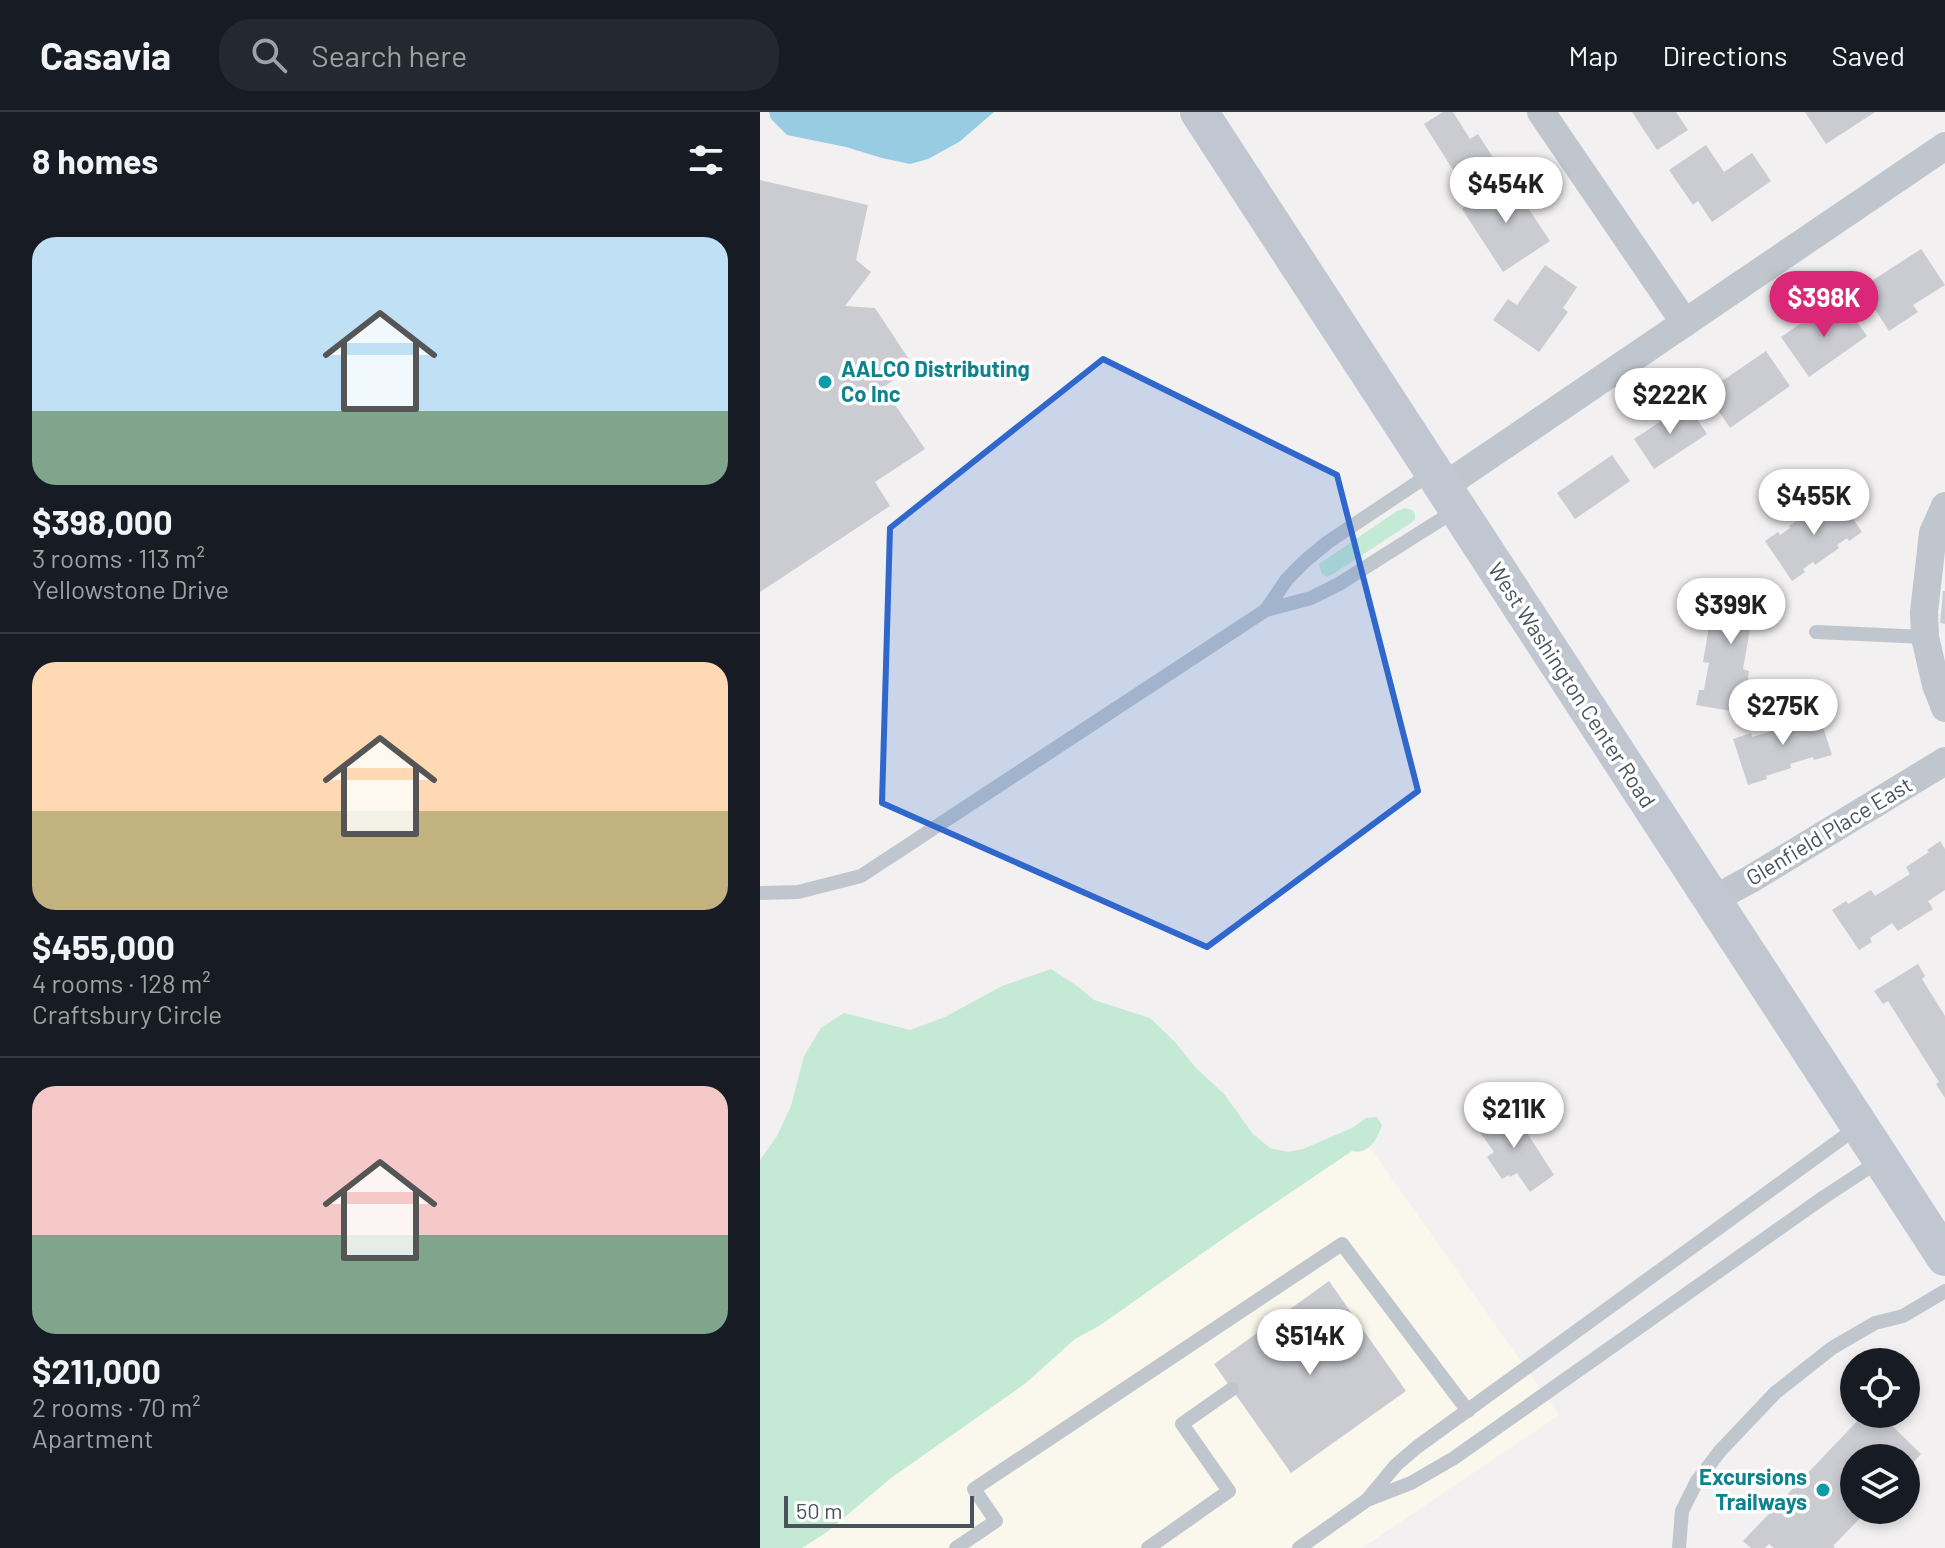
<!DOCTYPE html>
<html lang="en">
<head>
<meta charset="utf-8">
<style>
  body { margin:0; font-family:Barlow,sans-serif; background:#242831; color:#f1f3f6; height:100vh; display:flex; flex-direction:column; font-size:30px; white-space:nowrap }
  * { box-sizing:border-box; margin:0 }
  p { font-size:26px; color:#9ea1a6 }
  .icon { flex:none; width:44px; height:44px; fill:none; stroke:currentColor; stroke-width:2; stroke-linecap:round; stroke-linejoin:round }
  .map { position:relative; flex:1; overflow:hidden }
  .side { display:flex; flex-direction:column; background:#171b24; width:760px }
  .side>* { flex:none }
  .fabs { position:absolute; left:1080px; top:1236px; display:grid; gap:16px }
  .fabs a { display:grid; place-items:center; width:80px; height:80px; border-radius:50%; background:#171b24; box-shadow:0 4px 12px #0003; font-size:40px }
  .scale { position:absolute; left:24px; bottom:20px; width:190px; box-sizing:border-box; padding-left:8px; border:4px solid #4a525b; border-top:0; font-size:22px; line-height:28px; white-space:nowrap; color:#4a525b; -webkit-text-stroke:6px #fff; paint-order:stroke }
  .price { position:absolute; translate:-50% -68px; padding:0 18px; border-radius:28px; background:#fff; color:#222; font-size:26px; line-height:52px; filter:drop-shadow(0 2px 4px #0008) }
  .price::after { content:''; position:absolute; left:50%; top:48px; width:24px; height:18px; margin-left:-12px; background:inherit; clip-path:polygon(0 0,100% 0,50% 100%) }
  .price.active { background:#db2777; color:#fff }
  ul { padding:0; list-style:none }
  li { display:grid; align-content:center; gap:16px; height:424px; padding:0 32px }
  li+li { border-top:2px solid #363941 }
  li span { display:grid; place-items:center; height:248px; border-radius:24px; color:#555 }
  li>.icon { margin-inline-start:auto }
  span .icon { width:144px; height:144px; fill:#fffc; stroke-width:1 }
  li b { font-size:34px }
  h2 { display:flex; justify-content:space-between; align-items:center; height:96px; padding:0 32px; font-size:34px }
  header { display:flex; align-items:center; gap:48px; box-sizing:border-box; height:112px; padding:0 40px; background:#171b24; border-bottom:2px solid #363941 }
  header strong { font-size:38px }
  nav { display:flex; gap:44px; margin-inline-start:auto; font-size:28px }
  .search { width:560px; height:72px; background:#242831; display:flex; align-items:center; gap:20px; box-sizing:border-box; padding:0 28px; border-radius:32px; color:#9ea1a6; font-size:30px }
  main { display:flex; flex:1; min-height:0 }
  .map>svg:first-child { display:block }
</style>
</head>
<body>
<header>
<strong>Casavia</strong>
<div class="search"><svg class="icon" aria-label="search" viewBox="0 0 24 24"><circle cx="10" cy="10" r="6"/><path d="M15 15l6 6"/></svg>Search here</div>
<nav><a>Map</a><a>Directions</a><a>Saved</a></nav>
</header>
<main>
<section class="side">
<h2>8 homes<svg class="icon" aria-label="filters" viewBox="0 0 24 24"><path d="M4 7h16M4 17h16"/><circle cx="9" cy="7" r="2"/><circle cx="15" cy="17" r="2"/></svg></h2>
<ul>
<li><span style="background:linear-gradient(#bfe0f5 70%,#7fa58c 0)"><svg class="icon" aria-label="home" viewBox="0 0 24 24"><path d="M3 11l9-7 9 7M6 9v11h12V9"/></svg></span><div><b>$398,000</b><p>3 rooms · 113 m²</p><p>Yellowstone Drive</p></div></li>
<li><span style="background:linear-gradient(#ffd9b3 60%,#c2b280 0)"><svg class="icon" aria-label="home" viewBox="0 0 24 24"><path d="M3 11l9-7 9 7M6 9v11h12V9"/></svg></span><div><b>$455,000</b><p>4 rooms · 128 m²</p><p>Craftsbury Circle</p></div></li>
<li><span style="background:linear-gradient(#f6c9c9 60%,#7fa58c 0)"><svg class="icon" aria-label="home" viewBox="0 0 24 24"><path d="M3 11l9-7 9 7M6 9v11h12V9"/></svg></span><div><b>$211,000</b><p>2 rooms · 70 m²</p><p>Apartment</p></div></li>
</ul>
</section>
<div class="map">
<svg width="1185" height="1436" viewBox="0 0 1185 1436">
  <rect width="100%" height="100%" fill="#f2f0f0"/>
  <path fill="#faf7ec" d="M602 1024 799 1303 602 1436H0V1426Z"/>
  <g fill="#c4ead6">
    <path d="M645 396 652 398 655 402V407L651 411 573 462 567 465 562 462 559 452 562 450 637 399Z"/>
    <path d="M291 857 317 874 334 888 390 906 415 930 435 955 464 982 493 1022 510 1036 528 1040 543 1037 592 1016 606 1006 617 1005 622 1013C617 1027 609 1043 592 1039L474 1119 339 1214 315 1227 266 1271 131 1366 67 1420 42 1436H0V1048L17 1024 31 994 44 944 61 916 84 901 150 918 185 905 242 874Z"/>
  </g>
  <path fill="#97cce2" d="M9 0H234L199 30 168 47 150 52 122 46 86 35 27 23 11 7Z"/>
  <g fill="#cbccd2">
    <path d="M683 0H693L710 27 718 22 739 55 705 77 664 12Z"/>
    <path d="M872 0H916L928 18 897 38Z"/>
    <path d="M1045 0H1115L1066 32Z"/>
    <path d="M946 33 964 60 992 41 1011 69 952 110 938 89 933 93 909 58Z"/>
    <path d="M748 66 790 129 743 160 702 97Z"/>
    <path d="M0 68 108 93 96 148 111 160 85 194 115 196 154 255 123 275 165 337 115 370 130 394 0 480Z"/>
    <path d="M1161 137 1185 173 1153 193 1158 200 1129 219 1101 176Z"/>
    <path d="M785 153 817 175 803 196 808 200 779 240 733 208 748 187 757 193Z"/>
    <path d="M1084 192 1107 224 1049 265 1021 225 1053 203 1059 211Z"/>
    <path d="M1006 239 1030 274 970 316 946 280Z"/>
    <path d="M927 292 947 322 894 357 874 327Z"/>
    <path d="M852 343 870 369 815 407 797 381Z"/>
    <path d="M1075 380 1102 420 1089 429 1087 426 1077 433 1079 436 1055 453 1053 450 1043 457 1045 460 1032 469 1005 429 1018 420 1020 423 1030 416 1029 414 1053 397 1054 399 1064 393 1062 389Z"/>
    <path d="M961 467 1008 475 1005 492H1001L996 518 990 517 983 557 989 559 983 601 936 593 939 578H944L949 551 943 550 950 509 957 510 962 484H959Z"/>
    <path d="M1183 479H1185V512L1180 511Z"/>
    <path d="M1057 596 1072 643 1054 648 1053 645 1030 652 1031 656 1006 664 1007 667 988 673 973 627 991 621 992 625 1018 617 1017 612 1041 605 1040 601Z"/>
    <path d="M1180 729 1185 737V778L1168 789 1173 797 1138 819 1132 811 1110 826 1112 830 1099 838 1072 798 1086 789 1088 792 1111 778 1115 784 1150 762 1146 755 1169 740 1167 738Z"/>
    <path d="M1158 852 1165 864 1162 867 1185 904V986L1176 972 1179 970 1128 889 1123 892 1114 879Z"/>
    <path d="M750 994 794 1063 770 1080 757 1061 750 1065 749 1063 742 1067 727 1045 734 1040 717 1016Z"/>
    <path d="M569 1169 646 1279 531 1361 454 1252Z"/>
    <path d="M1104 1302H1120L1161 1342 1146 1358V1346H1094V1398H1108L1073 1434 1075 1436H1014L1009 1432 1005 1436H991L983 1429Z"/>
  </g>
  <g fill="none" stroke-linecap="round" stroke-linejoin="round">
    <g stroke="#c0c6cd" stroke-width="14">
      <path d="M506 498 527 467 545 449 568 430 673 360"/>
      <path d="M1056 520 1165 525"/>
      <path d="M0 781 38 780 101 764 506 498 551 486 579 472 696 398"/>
      <path d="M607 1388 651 1371 694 1346 1064 1085 1119 1049"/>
      <path d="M196 1436 236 1409 214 1377 582 1132 708 1299"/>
      <path d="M388 1436 469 1379 422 1312 472 1277"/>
      <path d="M539 1436 607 1388 636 1353 657 1335 1099 1014"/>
      <path d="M919 1436 922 1399 937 1369 960 1339 1015 1281 1072 1236 1115 1211 1143 1204 1185 1179"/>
    </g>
    <g stroke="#c0c6cd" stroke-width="28">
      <path d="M781 0 925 211"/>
      <path d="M683 375 1185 34"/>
      <path d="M1185 394 1173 421 1164 500 1165 525 1176 573 1185 596"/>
      <path d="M952 788 991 767 1185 649"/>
    </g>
    <path stroke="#c0c7d1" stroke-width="38" d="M439 0 1185 1145"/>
  </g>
  <path fill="#2f67cd" fill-opacity="0.2" stroke="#2f67cd" stroke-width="6" stroke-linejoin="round" d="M343 247 577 363 658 679 447 835 122 691 130 416Z"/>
  <g fill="#0f9aa8" stroke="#fff" stroke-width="3">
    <circle cx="65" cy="270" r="8"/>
    <circle cx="1063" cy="1378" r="8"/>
  </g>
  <g text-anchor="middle" stroke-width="7" stroke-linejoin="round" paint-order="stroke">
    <g font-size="22" font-weight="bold" fill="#0d838f" stroke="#fff" text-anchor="start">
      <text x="81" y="265">AALCO Distributing<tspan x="81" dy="25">Co Inc</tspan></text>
      <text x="1047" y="1373" text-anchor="end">Excursions<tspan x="1047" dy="25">Trailways</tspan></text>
    </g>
    <g font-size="22" fill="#4a525b" stroke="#fff">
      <text transform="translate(812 573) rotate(57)" y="8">West Washington Center Road</text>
      <text transform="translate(1069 719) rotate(-31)" y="8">Glenfield Place East</text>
    </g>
  </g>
</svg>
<div class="fabs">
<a><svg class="icon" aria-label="locate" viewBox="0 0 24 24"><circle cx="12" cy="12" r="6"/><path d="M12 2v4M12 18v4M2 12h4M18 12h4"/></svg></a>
<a><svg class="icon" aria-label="layers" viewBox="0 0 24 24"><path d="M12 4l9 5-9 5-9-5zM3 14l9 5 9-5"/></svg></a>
</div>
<div class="scale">50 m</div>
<b class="price" style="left:746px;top:113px">$454K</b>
<b class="price active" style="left:1064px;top:227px">$398K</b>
<b class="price" style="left:910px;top:324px">$222K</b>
<b class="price" style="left:1054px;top:425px">$455K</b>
<b class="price" style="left:971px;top:534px">$399K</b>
<b class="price" style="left:1023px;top:635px">$275K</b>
<b class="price" style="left:754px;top:1038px">$211K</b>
<b class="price" style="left:550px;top:1265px">$514K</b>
</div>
</main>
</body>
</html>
